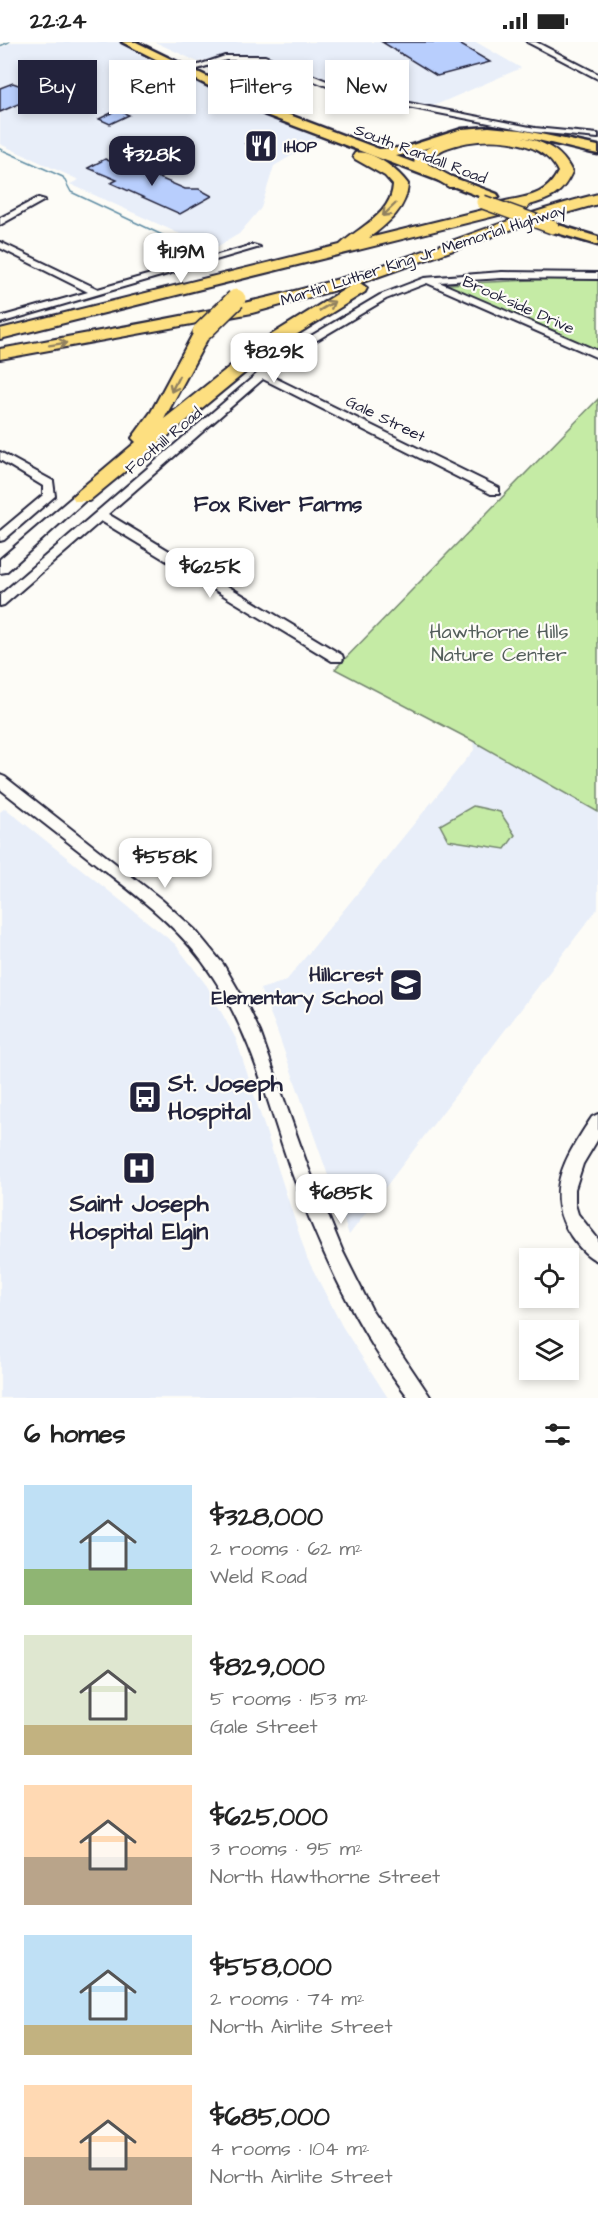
<!DOCTYPE html>
<html lang="en">
<head>
<meta charset="utf-8">
<style>
  body { margin:0; font-family:"Architects Daughter",sans-serif; background:#f6f6f6; color:#222; height:100vh; display:flex; flex-direction:column; font-size:22px; white-space:nowrap }
  * { box-sizing:border-box; margin:0 }
  p { font-size:20px; color:#767676 }
  .icon { flex:none; width:33px; height:33px; fill:none; stroke:currentColor; stroke-width:2; stroke-linecap:round; stroke-linejoin:round }
  .map { position:relative; height:1356px; overflow:hidden }
  .sheet { display:flex; flex-direction:column; background:#fff; flex:1 }
  .sheet>* { flex:none }
  .banner { position:absolute; left:18px; top:18px; width:562px; height:54px; display:flex; gap:12px }
  .controls { position:absolute; left:519px; top:1206px; display:grid; gap:12px }
  .controls a { display:grid; place-items:center; width:60px; height:60px; border-radius:0px; background:#fff; box-shadow:0 3px 9px #0003; font-size:30px }
  .price { position:absolute; translate:-50% -51px; padding:0 14px; border-radius:12px; background:#fff; color:#222; font-size:20px; line-height:39px; filter:drop-shadow(0 2px 3px #0008) }
  .price::after { content:''; position:absolute; left:50%; top:36px; width:18px; height:14px; margin-left:-9px; background:inherit; clip-path:polygon(0 0,100% 0,50% 100%) }
  .price.active { background:#22223b; color:#fff }
  ul { padding:0; list-style:none }
  li { display:flex; align-items:center; gap:18px; height:150px; padding:0 24px }
  li span { display:grid; place-items:center; flex:none; width:168px; height:120px; border-radius:0px; color:#555 }
  li>.icon { margin-inline-start:auto }
  span .icon { width:72px; height:72px; fill:#fffc; stroke-width:1 }
  li b { font-size:26px }
  h2 { display:flex; justify-content:space-between; align-items:center; height:72px; padding:0 24px; font-size:26px }
  .pill { padding:0 21px; border-radius:0px; background:#fff; box-shadow:0 3px 9px #0003; font-size:21px; line-height:54px }
  .pill.active { background:#22223b; color:#fff }
  .status { display:flex; justify-content:space-between; align-items:center; height:42px; padding:0 30px; background:#fff; direction:ltr }
  .status svg { height:16px; fill:currentColor }
  .map>svg:first-child { display:block }
</style>
</head>
<body>
<div class="status"><b>22:24</b><svg viewBox="0 0 49 12"><path d="M0 12V9h3v3zM5 12V6h3v6zM10 12V3h3v9zM15 12V0h3v12zM26 1h20v11H26zM47 4h2v5h-2z"/></svg></div>
<div class="map">
<svg width="598" height="1356" viewBox="0 0 598 1356">
  <rect width="100%" height="100%" fill="#fdfcf7"/>
  <filter id="ink" filterUnits="userSpaceOnUse"><feTurbulence type="fractalNoise" baseFrequency=".0167" numOctaves="2"/><feDisplacementMap in="SourceGraphic" scale="12" xChannelSelector="R" yChannelSelector="G"/><feConvolveMatrix kernelMatrix="1 2 1 2 8 2 1 2 1" color-interpolation-filters="sRGB"/></filter>
  <g filter="url(#ink)">
    <g fill="#e8eef9">
      <path d="M13 0H124L269 70 274 77 320 97 274 124 261 166 239 192 213 207 70 142 79 138 0 102V6Z"/>
      <path d="M155 0H476L521 26 431 65 341 46 271 15 230 12 198 20Z"/>
      <path d="M473 699 598 770V866L349 1193 275 983 260 947 286 939 474 708Z"/>
      <path d="M5 766 175 902 207 944 236 997 307 1216 342 1284 388 1356H0V770Z"/>
    </g>
    <g fill="#c5eba5" stroke="#748670" stroke-width="1.5">
      <path d="M571 236H598V311L451 246 449 242Z"/>
      <path d="M598 357V770L473 699 335 627Z"/>
      <path d="M473 764 500 770 515 793 505 807 448 798 440 783Z"/>
    </g>
    <g fill="none" stroke-linecap="round" stroke-linejoin="round">
      <g stroke="#618ea5" stroke-width="1.5">
        <path d="M0 4 9 0"/>
        <path d="M0 107 63 135 71 150 194 208 199 214"/>
      </g>
    </g>
    <g fill="#b8cefd" stroke="#22223b" stroke-width="1.5">
      <path d="M382 0H456L490 20 437 34Z"/>
      <path d="M34 38 66 51 45 60 34 55 0 70V46L13 41 21 44Z"/>
      <path d="M117 68 129 73 110 82 99 77Z"/>
      <path d="M261 96 274 103 276 105 261 111 245 102Z"/>
      <path d="M105 117 133 130 139 127 185 147H199L212 154 180 172 111 141 117 138 88 126Z"/>
    </g>
    <g fill="none" stroke-linecap="round" stroke-linejoin="round">
      <g stroke="#22223b" stroke-width="4">
        <g id="street">
          <path d="M527 0H536L598 32V37Z"/>
          <path d="M225 14H265L354 50 535 86 598 92V96L535 90 352 54 261 18H226L185 31 181 29Z"/>
          <path d="M38 156 45 158 0 183V176Z"/>
          <path d="M0 200 98 247 253 203 260 205 0 281V275L88 250 0 206Z"/>
          <path d="M502 230 598 231V237L502 236 439 240 598 309V316L427 241 386 257 312 301 269 333 499 446V452H491L263 337 108 472 342 613 343 616 342 619H332L101 479 4 563 0 564V553L258 331 306 297 380 253 424 236Z"/>
          <path d="M0 410 53 439 55 454 4 498 0 499V489L43 453V444L0 418Z"/>
          <path d="M0 733 5 735 162 858 195 888 223 922 247 963 260 990 308 1125 343 1210 372 1268 431 1356H409C355 1286 319 1206 289 1123 267 1059 251 992 213 935 184 889 139 855 96 822 64 797 32 772 0 747Z"/>
          <path d="M598 1072V1097L583 1122 575 1147V1162L578 1172 598 1197V1219C587 1215 578 1204 571 1194 542 1149 566 1115 592 1075Z"/>
        </g>
      </g>
      <g stroke="#22223b" stroke-width="4">
        <path id="secondary" d="M82 449 90 454 87 457 6 530 0 531V517L77 451Z"/>
      </g>
      <g stroke="#22223b" stroke-width="5">
        <g id="primary">
          <path d="M122 0H136L274 67 379 107 403 106 462 87 489 85 521 88 598 104V112C557 104 515 88 473 93 447 96 423 110 396 114L497 152 499 155 492 159 266 73Z"/>
          <path d="M552 181 598 195V203L547 188 545 185Z"/>
        </g>
      </g>
      <g stroke="#22223b" stroke-width="4">
        <g id="highway">
          <path d="M494 90C526 95 558 99 572 130 562 152 552 157 529 163L527 166 0 297V287L340 203C360 184 391 173 393 143L385 134 355 117 353 114 355 111C372 107 399 129 408 142 407 167 387 182 369 196L499 164 501 160C525 154 545 156 558 130 542 94 479 93 447 106 440 108 434 114 427 118L428 122 459 139 461 142 459 145H449L414 124 415 114C442 96 461 92 494 90Z"/>
          <path d="M598 152V162L527 182 360 241 367 246 365 250 275 306 89 459H75L72 454 136 400 132 396 151 370 196 286H208L211 290 164 377 263 298 350 244 252 271 0 317V307C113 286 228 269 339 237 426 212 509 174 598 152Z"/>
        </g>
      </g>
      <use href="#street" fill="#fdfcf7" fill-rule="evenodd"/>
      <use href="#secondary" fill="#fdfcf7" fill-rule="evenodd"/>
      <use href="#primary" fill="#fddf80" fill-rule="evenodd"/>
      <use href="#highway" fill="#fddf80" fill-rule="evenodd"/>
      <g stroke="#22223b" stroke-width="16" stroke-linecap="butt">
        <path id="primary-bridge" d="M483 160 552 185"/>
      </g>
      <g stroke="#22223b" stroke-width="22" stroke-linecap="butt">
        <path id="highway-bridge" d="M202 290 236 257"/>
      </g>
      <use href="#primary-bridge" stroke="#fddf80" stroke-width="13"/>
      <use href="#highway-bridge" stroke="#fddf80" stroke-width="19"/>
    </g>
    <defs><path id="oneway-shaft" d="M-6 0H5M1.5-3L5.5 0L1.5 3" fill="none" stroke-width="1.6" stroke-linecap="round" stroke-linejoin="round" transform="scale(1.5)"/></defs>
    <g stroke="#90805e">
      <use href="#oneway-shaft" transform="translate(389 168) rotate(136)"/>
      <use href="#oneway-shaft" transform="translate(327 264) rotate(-31)"/>
      <use href="#oneway-shaft" transform="translate(58 302) rotate(-9)"/>
      <use href="#oneway-shaft" transform="translate(175 342) rotate(116)"/>
    </g>
  </g>
  <defs>
    <g id="restaurant-square" transform="scale(1.725)"><rect x="-9" y="-9" width="18" height="18" rx="4" fill="#22223b" stroke="#fdfcf7"/><path d="M-5-6h1v4h1v-4h1v4h1v-4h1v5L-1.5 .5V6h-2V.5L-5-1ZM5-6V6H3V1.5H1.5Q1.5-4 5-6Z" fill="#fff"/></g>
    <g id="school-square" transform="scale(1.725)"><rect x="-9" y="-9" width="18" height="18" rx="4" fill="#22223b" stroke="#fdfcf7"/><path d="M0-5L7-2L0 1L-7-2ZM-4 1L0 2.5L4 1V4Q0 6-4 4Z" fill="#fff"/></g>
    <g id="bus-square" transform="scale(1.725)"><rect x="-9" y="-9" width="18" height="18" rx="4" fill="#22223b" stroke="#fdfcf7"/><path d="M-5-6H5V4H4V6H2V4H-2V6H-4V4H-5ZM-3.5-4V0h7V-4ZM-3.5 1.2v1.5H-2V1.2ZM2 1.2v1.5H3.5V1.2Z" fill="#fff"/></g>
    <g id="hospital-square" transform="scale(1.725)"><rect x="-9" y="-9" width="18" height="18" rx="4" fill="#22223b" stroke="#fdfcf7"/><path d="M-5-5h3v3.5h4V-5h3V5h-3V1.5h-4V5h-3Z" fill="#fff"/></g>
  </defs>
  <g fill-rule="evenodd">
    <use href="#restaurant-square" x="261" y="104"/>
    <use href="#school-square" x="406" y="943"/>
    <use href="#bus-square" x="145" y="1055"/>
    <use href="#hospital-square" x="139" y="1126"/>
  </g>
  <g text-anchor="middle" stroke-width="4.5" stroke-linejoin="round" paint-order="stroke">
    <g font-size="16" font-weight="bold" fill="#22223b" stroke="#fdfcf7" text-anchor="start">
      <text x="284" y="110">IHOP</text>
    </g>
    <g font-size="16" fill="#22223b" stroke="#fdfcf7">
      <text transform="translate(421 111) rotate(21)" y="6">South Randall Road</text>
      <text transform="translate(423 212) rotate(-18)" y="6">Martin Luther King Jr Memorial Highway</text>
      <text transform="translate(519 262) rotate(24)" y="6">Brookside Drive</text>
      <text transform="translate(386 376) rotate(26)" y="6">Gale Street</text>
      <text transform="translate(163 398) rotate(-40)" y="6">Foothill Road</text>
    </g>
    <g font-size="20" fill="#535e5b" stroke="#fdfcf7">
      <text x="499" y="596">Hawthorne Hills<tspan x="499" dy="23">Nature Center</tspan></text>
    </g>
    <g font-size="20" font-weight="bold" fill="#22223b" stroke="#fdfcf7" text-anchor="end">
      <text x="383" y="939">Hillcrest<tspan x="383" dy="23">Elementary School</tspan></text>
    </g>
    <g font-size="21" font-weight="bold" fill="#22223b" stroke="#fdfcf7">
      <text x="278" y="469">Fox River Farms</text>
    </g>
    <g font-size="24" font-weight="bold" fill="#22223b" stroke="#fdfcf7" text-anchor="start">
      <text x="168" y="1049">St. Joseph<tspan x="168" dy="28">Hospital</tspan></text>
      <text x="139" y="1169" text-anchor="middle">Saint Joseph<tspan x="139" dy="28">Hospital Elgin</tspan></text>
    </g>
  </g>
</svg>
<div class="controls">
<a><svg class="icon" aria-label="locate" viewBox="0 0 24 24"><circle cx="12" cy="12" r="6"/><path d="M12 2v4M12 18v4M2 12h4M18 12h4"/></svg></a>
<a><svg class="icon" aria-label="layers" viewBox="0 0 24 24"><path d="M12 4l9 5-9 5-9-5zM3 14l9 5 9-5"/></svg></a>
</div>
<b class="price active" style="left:152px;top:145px">$328K</b>
<b class="price" style="left:181px;top:242px">$1.19M</b>
<b class="price" style="left:274px;top:342px">$829K</b>
<b class="price" style="left:210px;top:557px">$625K</b>
<b class="price" style="left:165px;top:847px">$558K</b>
<b class="price" style="left:341px;top:1183px">$685K</b>
<div class="banner">
<a class="pill active">Buy</a>
<a class="pill">Rent</a>
<a class="pill">Filters</a>
<a class="pill">New</a>
</div>
</div>
<section class="sheet">
<h2>6 homes<svg class="icon" aria-label="filters" viewBox="0 0 24 24"><path d="M4 7h16M4 17h16"/><circle cx="9" cy="7" r="2"/><circle cx="15" cy="17" r="2"/></svg></h2>
<ul>
<li><span style="background:linear-gradient(#bfe0f5 70%,#8fb573 0)"><svg class="icon" aria-label="home" viewBox="0 0 24 24"><path d="M3 11l9-7 9 7M6 9v11h12V9"/></svg></span><div><b>$328,000</b><p>2 rooms · 62 m²</p><p>Weld Road</p></div></li>
<li><span style="background:linear-gradient(#dfe7d0 75%,#c2b280 0)"><svg class="icon" aria-label="home" viewBox="0 0 24 24"><path d="M3 11l9-7 9 7M6 9v11h12V9"/></svg></span><div><b>$829,000</b><p>5 rooms · 153 m²</p><p>Gale Street</p></div></li>
<li><span style="background:linear-gradient(#ffd9b3 60%,#b9a48a 0)"><svg class="icon" aria-label="home" viewBox="0 0 24 24"><path d="M3 11l9-7 9 7M6 9v11h12V9"/></svg></span><div><b>$625,000</b><p>3 rooms · 95 m²</p><p>North Hawthorne Street</p></div></li>
<li><span style="background:linear-gradient(#bfe0f5 75%,#c2b280 0)"><svg class="icon" aria-label="home" viewBox="0 0 24 24"><path d="M3 11l9-7 9 7M6 9v11h12V9"/></svg></span><div><b>$558,000</b><p>2 rooms · 74 m²</p><p>North Airlite Street</p></div></li>
<li><span style="background:linear-gradient(#ffd9b3 60%,#b9a48a 0)"><svg class="icon" aria-label="home" viewBox="0 0 24 24"><path d="M3 11l9-7 9 7M6 9v11h12V9"/></svg></span><div><b>$685,000</b><p>4 rooms · 104 m²</p><p>North Airlite Street</p></div></li>
</ul>
</section>
</body>
</html>
